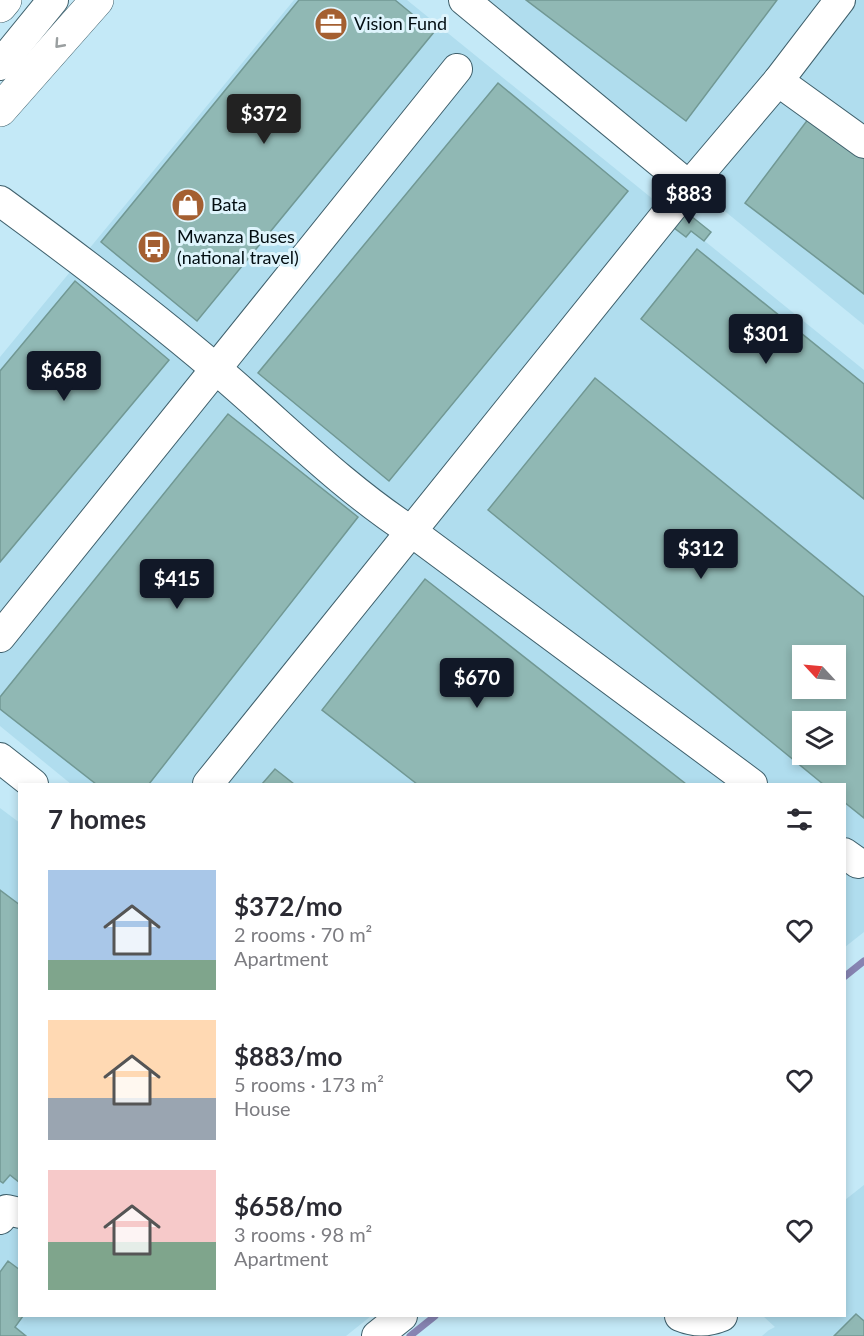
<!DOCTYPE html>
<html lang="en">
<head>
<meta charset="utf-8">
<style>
  body { margin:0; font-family:Lato,sans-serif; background:#f2f2f3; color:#2b2b33; height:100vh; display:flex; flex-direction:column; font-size:22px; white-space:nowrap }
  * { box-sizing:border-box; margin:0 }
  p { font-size:20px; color:#7c7c81 }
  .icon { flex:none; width:33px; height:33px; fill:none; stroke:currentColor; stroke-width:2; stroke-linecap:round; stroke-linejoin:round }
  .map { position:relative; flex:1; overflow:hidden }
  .sheet { position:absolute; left:18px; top:783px; width:828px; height:534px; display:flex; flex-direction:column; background:#fff; border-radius:0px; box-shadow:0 3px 9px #0003 }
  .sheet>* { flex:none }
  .needle { width:39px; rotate:296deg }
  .controls { position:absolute; left:792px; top:645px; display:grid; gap:12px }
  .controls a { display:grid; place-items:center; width:54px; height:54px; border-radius:0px; background:#fff; box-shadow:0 3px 9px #0003; font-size:30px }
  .price { position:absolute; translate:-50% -51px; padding:0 14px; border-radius:6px; background:#111827; color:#fff; font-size:20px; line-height:39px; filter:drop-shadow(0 2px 3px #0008) }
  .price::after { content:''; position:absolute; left:50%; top:36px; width:18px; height:14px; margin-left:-9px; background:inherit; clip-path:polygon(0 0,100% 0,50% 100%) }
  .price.active { background:#222; color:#fff }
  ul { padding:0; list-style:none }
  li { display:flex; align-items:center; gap:18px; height:150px; padding:0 30px }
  li span { display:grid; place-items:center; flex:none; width:168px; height:120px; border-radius:0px; color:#555 }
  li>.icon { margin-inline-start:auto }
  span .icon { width:72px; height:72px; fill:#fffc; stroke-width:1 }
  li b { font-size:26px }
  h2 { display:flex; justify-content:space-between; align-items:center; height:72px; padding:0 30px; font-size:26px }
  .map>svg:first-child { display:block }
</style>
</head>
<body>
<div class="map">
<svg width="864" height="1336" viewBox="0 0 864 1336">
  <rect width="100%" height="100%" fill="#c4e9f7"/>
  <g fill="#b0ddee" fill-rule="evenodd">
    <path d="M294 0H407L864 370V932L845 947 844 784H71L0 726V357ZM802 656H836V688H802ZM802 722H836V754H802Z"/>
    <path d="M467 0H864V325Z"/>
    <path d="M0 808 20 823V1316H371L346 1336H0Z"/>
    <path d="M864 1185V1336H762L769 1330 775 1327 763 1316H844L845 1200Z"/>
  </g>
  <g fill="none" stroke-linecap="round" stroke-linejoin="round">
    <g stroke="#8784b2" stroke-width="7">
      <path d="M844 977 864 961"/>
      <path d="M410 1336 435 1316"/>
    </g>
  </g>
  <g fill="#90b8b4" stroke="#719894" stroke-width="1.5" fill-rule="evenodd">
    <path d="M299 0H395L434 32 197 321 101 242Z"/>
    <path d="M526 0H777L686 121Z"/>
    <path d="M498 83 628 191 389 481 258 373Z"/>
    <path d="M812 114 864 153V294L745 203Z"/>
    <path d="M681 208 711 232 704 241 691 231 686 237 669 224Z"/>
    <path d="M697 249 864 384V499L641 319Z"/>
    <path d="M75 281 169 360 0 562V371Z"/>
    <path d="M595 378 864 597V818L844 802V784H823L488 510ZM802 656H836V688H802ZM802 722H836V754H802Z"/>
    <path d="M228 414 358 517 149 784H96L0 709V697Z"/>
    <path d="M425 579 686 784H417L322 710Z"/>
    <path d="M275 769 294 784H262Z"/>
    <path d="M0 890 20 905V1183L10 1175 3 1183 0 1181Z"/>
    <path d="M8 1261 20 1270V1316H23L15 1327 26 1336H0V1272Z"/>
    <path d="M856 1314 864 1321V1336H834Z"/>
  </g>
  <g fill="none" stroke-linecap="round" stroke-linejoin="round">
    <g stroke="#3f606c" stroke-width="32">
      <g id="minor">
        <path d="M464 0 689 186"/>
        <path d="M0 65 53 0"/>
        <path d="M778 81 864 143"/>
        <path d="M0 201C74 255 147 310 216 369 281 424 341 486 412 532L752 784"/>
        <path d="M0 637 457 69"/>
        <path d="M0 758 33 784"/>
        <path d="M208 784 689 186 778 81 840 0"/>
        <path d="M844 853 858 863"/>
        <path d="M0 1219 7 1210 20 1213"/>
        <path d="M680 1316C694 1322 708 1322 722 1316"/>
        <path d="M377 1336 402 1316"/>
      </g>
    </g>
    <g stroke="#3f606c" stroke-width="34">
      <g id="highway">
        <path d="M0 6 5 0"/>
        <path d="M0 110 97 0"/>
      </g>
    </g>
    <use href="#minor" stroke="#fff" stroke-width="30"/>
    <use href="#highway" stroke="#fff" stroke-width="33"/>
  </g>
  <defs><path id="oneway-chevron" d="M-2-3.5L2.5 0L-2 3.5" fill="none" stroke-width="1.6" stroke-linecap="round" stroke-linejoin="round" transform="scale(1.5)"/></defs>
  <use stroke="#9a9fa0" href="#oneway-chevron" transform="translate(59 44) rotate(132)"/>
  <defs>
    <g id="office-disc" transform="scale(1.725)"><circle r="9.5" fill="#a45f31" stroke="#def4fc"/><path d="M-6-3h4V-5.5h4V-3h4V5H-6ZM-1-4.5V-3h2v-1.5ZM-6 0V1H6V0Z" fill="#fff"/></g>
    <g id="shop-disc" transform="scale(1.725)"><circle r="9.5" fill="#a45f31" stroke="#def4fc"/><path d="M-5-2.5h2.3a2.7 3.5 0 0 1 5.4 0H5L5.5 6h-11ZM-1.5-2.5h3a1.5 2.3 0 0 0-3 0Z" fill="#fff"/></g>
    <g id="bus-disc" transform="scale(1.725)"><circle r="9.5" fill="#a45f31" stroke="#def4fc"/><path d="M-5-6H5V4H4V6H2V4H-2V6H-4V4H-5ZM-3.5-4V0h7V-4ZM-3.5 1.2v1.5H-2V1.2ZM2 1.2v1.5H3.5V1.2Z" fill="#fff"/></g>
  </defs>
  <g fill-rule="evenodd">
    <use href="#office-disc" x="331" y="24"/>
    <use href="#shop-disc" x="188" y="205"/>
    <use href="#bus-disc" x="154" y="247"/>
  </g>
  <g text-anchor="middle" stroke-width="6" stroke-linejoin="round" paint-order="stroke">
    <g font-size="18" fill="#030e12" stroke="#def4fc" text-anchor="start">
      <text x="354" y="30">Vision Fund</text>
      <text x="211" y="211">Bata</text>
      <text x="177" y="243">Mwanza Buses<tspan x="177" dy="21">(national travel)</tspan></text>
    </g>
  </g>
</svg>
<div class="controls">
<a><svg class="needle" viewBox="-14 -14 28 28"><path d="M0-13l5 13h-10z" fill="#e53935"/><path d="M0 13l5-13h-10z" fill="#7c7c81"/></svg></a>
<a><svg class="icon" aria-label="layers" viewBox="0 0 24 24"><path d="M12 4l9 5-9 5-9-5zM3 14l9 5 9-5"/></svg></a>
</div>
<b class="price active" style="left:264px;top:145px">$372</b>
<b class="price" style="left:689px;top:225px">$883</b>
<b class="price" style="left:766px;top:365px">$301</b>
<b class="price" style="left:64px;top:402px">$658</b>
<b class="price" style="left:701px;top:580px">$312</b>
<b class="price" style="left:177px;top:610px">$415</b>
<b class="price" style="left:477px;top:709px">$670</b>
<section class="sheet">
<h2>7 homes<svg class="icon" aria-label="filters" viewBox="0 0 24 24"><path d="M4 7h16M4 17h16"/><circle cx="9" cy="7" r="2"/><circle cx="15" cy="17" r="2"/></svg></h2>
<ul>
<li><span style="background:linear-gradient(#a9c7e8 75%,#7fa58c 0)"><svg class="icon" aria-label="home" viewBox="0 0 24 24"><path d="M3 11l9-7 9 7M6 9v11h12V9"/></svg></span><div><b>$372/mo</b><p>2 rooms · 70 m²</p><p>Apartment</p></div><svg class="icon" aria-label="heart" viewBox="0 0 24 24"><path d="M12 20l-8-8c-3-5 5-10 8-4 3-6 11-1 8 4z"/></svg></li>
<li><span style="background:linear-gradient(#ffd9b3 65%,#9aa5b1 0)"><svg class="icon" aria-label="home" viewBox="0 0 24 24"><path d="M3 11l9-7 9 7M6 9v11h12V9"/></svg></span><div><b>$883/mo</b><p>5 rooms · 173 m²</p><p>House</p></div><svg class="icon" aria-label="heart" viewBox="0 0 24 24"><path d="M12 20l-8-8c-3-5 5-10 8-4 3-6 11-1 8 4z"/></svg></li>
<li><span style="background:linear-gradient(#f6c9c9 60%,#7fa58c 0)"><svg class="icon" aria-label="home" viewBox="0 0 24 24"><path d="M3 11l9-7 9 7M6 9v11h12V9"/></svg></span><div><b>$658/mo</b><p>3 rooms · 98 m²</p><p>Apartment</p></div><svg class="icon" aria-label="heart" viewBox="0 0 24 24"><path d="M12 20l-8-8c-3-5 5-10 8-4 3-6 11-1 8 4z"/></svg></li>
</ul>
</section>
</div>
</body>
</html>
